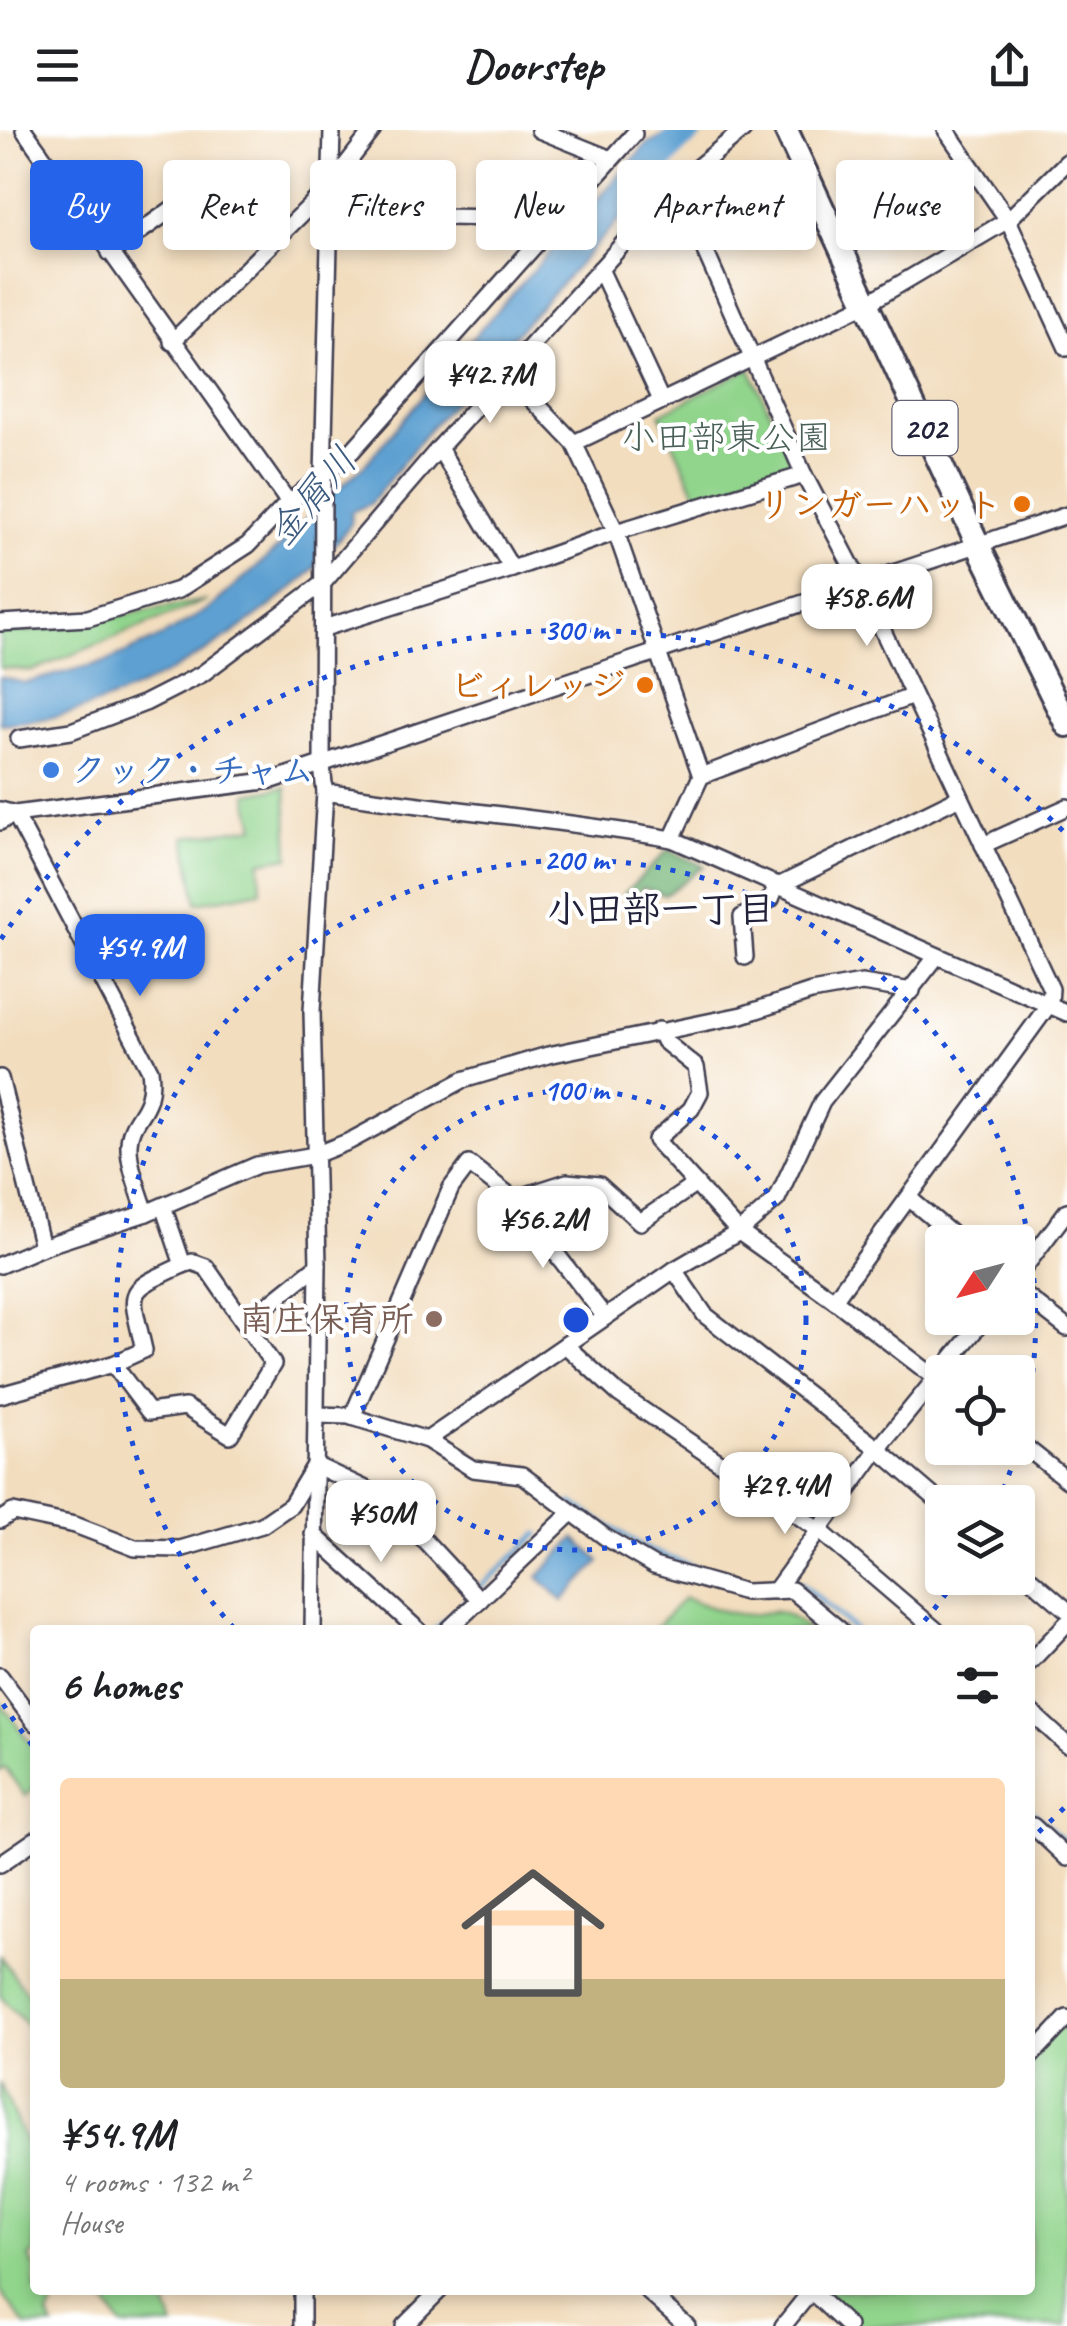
<!DOCTYPE html>
<html lang="en">
<head>
<meta charset="utf-8">
<style>
  body { margin:0; font-family:Caveat,"Klee One",sans-serif; background:#f6f6f6; color:#202124; height:100vh; display:flex; flex-direction:column; font-size:38px; white-space:nowrap }
  * { box-sizing:border-box; margin:0 }
  p { font-size:32px; color:#757577 }
  .icon { flex:none; width:55px; height:55px; fill:none; stroke:currentColor; stroke-width:2; stroke-linecap:round; stroke-linejoin:round }
  .map { position:relative; flex:1; overflow:hidden }
  .drawer { position:absolute; left:30px; top:1495px; width:1005px; height:670px; display:flex; flex-direction:column; background:#fff; border-radius:10px; box-shadow:0 5px 15px #0003 }
  .drawer>* { flex:none }
  .top-card { position:absolute; left:30px; top:30px; width:1008px; height:90px; display:flex; gap:20px }
  .needle { width:65px; rotate:234deg }
  .tools { position:absolute; left:925px; top:1095px; display:grid; gap:20px }
  .tools a { display:grid; place-items:center; width:110px; height:110px; border-radius:10px; background:#fff; box-shadow:0 5px 15px #0003; font-size:50px }
  .price { position:absolute; translate:-50% -85px; padding:0 22px; border-radius:20px; background:#fff; color:#222; font-size:32px; line-height:65px; filter:drop-shadow(0 2px 5px #0008) }
  .price::after { content:''; position:absolute; left:50%; top:60px; width:30px; height:22px; margin-left:-15px; background:inherit; clip-path:polygon(0 0,100% 0,50% 100%) }
  .price.selected { background:#2563eb; color:#fff }
  ul { padding:0; list-style:none }
  li { display:grid; align-content:center; gap:20px; height:530px; padding:0 30px }
  li+li { border-top:2px solid #e0e0e0 }
  li span { display:grid; place-items:center; height:310px; border-radius:10px; color:#555 }
  li>.icon { margin-inline-start:auto }
  span .icon { width:180px; height:180px; fill:#fffc; stroke-width:1 }
  li b { font-size:42px }
  h2 { display:flex; justify-content:space-between; align-items:center; height:120px; padding:0 30px; font-size:42px }
  .tag { padding:0 35px; border-radius:10px; background:#fff; box-shadow:0 5px 15px #0003; font-size:35px; line-height:90px }
  .tag.selected { background:#2563eb; color:#fff }
  header { display:flex; justify-content:space-between; align-items:center; height:130px; padding:0 30px; background:#fff; font-size:45px; font-weight:700 }
  .map>svg:first-child { display:block }
</style>
</head>
<body>
<header><svg class="icon" aria-label="menu" viewBox="0 0 24 24"><path d="M4 6h16M4 12h16M4 18h16"/></svg>Doorstep<svg class="icon" aria-label="share" viewBox="0 0 24 24"><path d="M12 15V3M7 8l5-5 5 5M5 13v7h14v-7"/></svg></header>
<div class="map">
<svg width="1067" height="2196" viewBox="0 0 1067 2196">
  <rect width="100%" height="100%" fill="#fff"/>
  <filter id="ink" filterUnits="userSpaceOnUse"><feTurbulence type="fractalNoise" baseFrequency=".01" numOctaves="2"/><feDisplacementMap in="SourceGraphic" scale="20" xChannelSelector="R" yChannelSelector="G"/><feConvolveMatrix kernelMatrix="1 2 1 2 8 2 1 2 1" color-interpolation-filters="sRGB"/></filter>
  <filter id="wash" filterUnits="userSpaceOnUse"><feTurbulence type="fractalNoise" baseFrequency=".0048" numOctaves="4" result="noise"/><feDisplacementMap in="SourceGraphic" scale="40" xChannelSelector="R" yChannelSelector="G"/><feGaussianBlur stdDeviation="2.25" result="paint"/><feColorMatrix in="noise" values="0 0 0 0 0 0 0 0 0 0 0 0 0 0 0 0 0 1.4 0 .05"/><feComposite in="paint" operator="in"/></filter>
  <g filter="url(#wash)">
    <rect width="100%" height="100%" fill="#f2ddbe"/>
    <g fill="#91d48c" stroke="#5a7b64" stroke-width="2.5">
      <path d="M750 238 795 338 699 370 660 284Z"/>
      <path d="M207 470 32 541 0 538V501L25 502Z"/>
      <path d="M286 657 289 727 260 732 261 761 197 773 185 707 255 697 247 664Z"/>
      <path d="M684 1468C699 1473 716 1480 732 1483 770 1491 768 1466 809 1500H653Z"/>
      <path d="M0 1572 35 1620V1658L25 1666 5 1638 0 1641Z"/>
      <path d="M0 1826 35 1874V1913L31 1900 0 1866Z"/>
      <path d="M1061 1895 1067 1901V2196H848L812 2160H1030V1927Z"/>
      <path d="M0 1953 28 2018 35 2021V2122L29 2128 35 2137V2160H52L57 2167 48 2187 54 2196H26L0 2161Z"/>
      <path d="M96 2160H161L174 2196H122Z"/>
    </g>
    <path fill="#74b678" stroke="#4b6c5a" stroke-width="2.5" d="M668 720 704 736 665 765 643 758 629 768 624 764Z"/>
    <g fill="#5da0d1" stroke="#406186" stroke-width="2.5">
      <path d="M674 0H692L650 33 647 59 431 297 370 374 351 382V394C335 413 319 436 300 452 233 509 140 568 53 587 36 591 18 592 0 594V547L25 553 108 531 163 506 210 478 288 409 314 379 363 337 451 232 647 14Z"/>
      <path d="M575 1408 600 1431 563 1471 538 1447Z"/>
    </g>
    <g fill="none" stroke-linecap="round" stroke-linejoin="round">
      <g stroke="#5da0d1" stroke-width="5">
        <path d="M571 1373 648 1420 727 1449"/>
        <path d="M791 1453H801L855 1500"/>
        <path d="M434 1500 538 1404"/>
        <path d="M1030 1679 1067 1714"/>
      </g>
      <path stroke="#5da0d1" stroke-width="28" d="M624 72 677 10 690 0"/>
    </g>
  </g>
  <g filter="url(#ink)">
    <g fill="none" stroke-linecap="round" stroke-linejoin="round">
      <g stroke="#413e4f" stroke-width="20">
        <g id="minor">
          <path d="M24 0 289 373"/>
          <path d="M539 0 611 29"/>
          <path d="M946 0 1008 90 1067 218"/>
          <path d="M329 57 338 52 446 87 496 88 535 114"/>
          <path d="M110 123 203 57"/>
          <path d="M600 139 661 270"/>
          <path d="M172 212 329 57 373 0"/>
          <path d="M507 243 574 313 616 402 701 646 672 709"/>
          <path d="M574 313 868 173 1008 90 1067 32"/>
          <path d="M439 318 512 439"/>
          <path d="M0 493 88 488 178 460 248 415 285 376 352 321 634 4"/>
          <path d="M324 498 512 439 616 402 804 345"/>
          <path d="M19 609 71 601 145 573 202 544 323 453 439 318 676 55 743 0"/>
          <path d="M701 646 913 566"/>
          <path d="M325 662C441 680 557 689 672 709L1067 883"/>
          <path d="M0 680 15 684 150 940C156 983 130 985 129 1014 128 1035 140 1063 146 1083"/>
          <path d="M0 692 15 684 273 650 1067 385"/>
          <path d="M983 715 1067 677"/>
          <path d="M780 755 960 667"/>
          <path d="M745 827 742 787 771 769 777 754"/>
          <path d="M659 900 664 911 696 937 700 962 691 979 656 1010 739 1102 834 1170 1050 873 1051 859 861 454 804 345 676 55"/>
          <path d="M0 948 42 1117"/>
          <path d="M514 1069 605 1187"/>
          <path d="M910 1069 961 1112"/>
          <path d="M0 1135 42 1117 146 1083 257 1035 315 1025 350 1011 463 950 548 925 742 885 811 862 862 853 912 861"/>
          <path d="M674 1140 705 1185 878 1319 942 1374"/>
          <path d="M1018 1146 1067 1081"/>
          <path d="M1018 1160 1067 1198"/>
          <path d="M834 1170 942 1253"/>
          <path d="M244 1188 269 1174 318 1135"/>
          <path d="M565 1215 619 1264 819 1400 936 1500"/>
          <path d="M113 1234 149 1282 185 1277 230 1305 273 1234 206 1137 192 1132 183 1135"/>
          <path d="M0 1265 113 1234 144 1220C130 1157 123 1163 183 1135L163 1076"/>
          <path d="M317 1285 349 1286 427 1310 473 1339 522 1345 605 1407 654 1436 745 1462 792 1460 840 1500"/>
          <path d="M352 1287 451 1058 469 1034 514 1069 567 1052 599 1055 640 1092 696 1054"/>
          <path d="M427 1310 674 1140 739 1102 777 1069 822 972 937 826"/>
          <path d="M1018 1311 1067 1350"/>
          <path d="M0 1390 13 1382 75 1395 135 1418 180 1419 262 1395 291 1375 315 1335 385 1368 480 1470"/>
          <path d="M313 1404 418 1500"/>
          <path d="M1018 1438 1067 1480"/>
          <path d="M775 1461 878 1319 985 1188"/>
          <path d="M313 1500 318 1135 312 881 325 662 322 636 323 346 332 0"/>
          <path d="M448 1500 571 1383"/>
          <path d="M1030 1532 1067 1493"/>
          <path d="M0 1546 35 1593"/>
          <path d="M1030 1581 1067 1615"/>
          <path d="M1033 1696 1067 1728"/>
          <path d="M0 1734 35 1710"/>
          <path d="M1030 1927 1067 1888"/>
          <path d="M302 2160V2196"/>
          <path d="M646 2160 687 2196"/>
          <path d="M811 2161 848 2196"/>
          <path d="M404 2196 440 2160"/>
          <path d="M783 2196 812 2160"/>
        </g>
      </g>
      <g stroke="#413e4f" stroke-width="28">
        <path id="highway" d="M786 0 979 417 1067 595"/>
      </g>
      <use href="#minor" stroke="#fff" stroke-width="15"/>
      <use href="#highway" stroke="#fff" stroke-width="22"/>
    </g>
  </g>
  <g fill="none" stroke="#1d4ed8" stroke-width="5" stroke-dasharray="5 10">
    <circle cx="576" cy="1190" r="230"/>
    <path d="M955 1451A460 460 0 0 1 918 1498M234 1498A460 460 0 1 1 999 1370"/>
    <path d="M1064 1678A690 690 0 0 1 1033 1707M32 1615A690 690 0 0 1 1 1571M1 809A690 690 0 0 1 1064 702"/>
  </g>
  <g fill="#e8710a" stroke="#fff" stroke-width="4">
    <circle cx="1022" cy="374" r="10"/>
    <circle cx="645" cy="555" r="10"/>
  </g>
  <circle fill="#3f7fe0" stroke="#fff" stroke-width="4" cx="51" cy="640" r="10"/>
  <circle fill="#8d6e63" stroke="#fff" stroke-width="4" cx="434" cy="1189" r="10"/>
  <g text-anchor="middle" stroke-width="8" stroke-linejoin="round" paint-order="stroke">
    <rect fill="#fff" stroke="#646476" stroke-width="2.5" x="892.5" y="271" width="65" height="54" rx="8"/>
    <g font-size="32" font-weight="bold" fill="#22223b">
      <text x="925" y="309">202</text>
    </g>
    <g font-size="35" fill="#496057" stroke="#fff">
      <text x="726" y="319">小田部東公園</text>
    </g>
    <g font-size="35" font-weight="bold" fill="#c56008" stroke="#fff" text-anchor="end">
      <text x="1002" y="386">リンガーハット</text>
      <text x="625" y="567">ビィレッジ</text>
    </g>
    <g font-size="35" font-weight="bold" fill="#366cbe" stroke="#fff" text-anchor="start">
      <text x="71" y="652">クック・チャム</text>
    </g>
    <g font-size="35" font-weight="bold" fill="#785e54" stroke="#fff" text-anchor="end">
      <text x="414" y="1201">南庄保育所</text>
    </g>
    <g font-size="38" font-style="italic" fill="#3d5b7e" stroke="#fff">
      <text transform="translate(312 366) rotate(-50)" y="13">金屑川</text>
    </g>
    <g font-size="38" font-weight="bold" fill="#22223b" stroke="#fff">
      <text x="661" y="792">小田部一丁目</text>
    </g>
  </g>
  <circle cx="576" cy="1190" r="15" fill="#1d4ed8" stroke="#fff" stroke-width="5"/>
  <g font-size="30" text-anchor="middle" font-weight="bold" fill="#1d4ed8" stroke="#fff" stroke-width="8" stroke-linejoin="round" paint-order="stroke">
    <text x="576" y="510">300 m</text>
    <text x="576" y="740">200 m</text>
    <text x="576" y="970">100 m</text>
  </g>
</svg>
<div class="tools">
<a><svg class="needle" viewBox="-14 -14 28 28"><path d="M0-13l5 13h-10z" fill="#e53935"/><path d="M0 13l5-13h-10z" fill="#757577"/></svg></a>
<a><svg class="icon" aria-label="locate" viewBox="0 0 24 24"><circle cx="12" cy="12" r="6"/><path d="M12 2v4M12 18v4M2 12h4M18 12h4"/></svg></a>
<a><svg class="icon" aria-label="layers" viewBox="0 0 24 24"><path d="M12 4l9 5-9 5-9-5zM3 14l9 5 9-5"/></svg></a>
</div>
<b class="price" style="left:490px;top:296px">¥42.7M</b>
<b class="price" style="left:867px;top:519px">¥58.6M</b>
<b class="price selected" style="left:140px;top:869px">¥54.9M</b>
<b class="price" style="left:543px;top:1141px">¥56.2M</b>
<b class="price" style="left:785px;top:1407px">¥29.4M</b>
<b class="price" style="left:381px;top:1435px">¥50M</b>
<div class="top-card">
<a class="tag selected">Buy</a>
<a class="tag">Rent</a>
<a class="tag">Filters</a>
<a class="tag">New</a>
<a class="tag">Apartment</a>
<a class="tag">House</a>
</div>
<section class="drawer">
<h2>6 homes<svg class="icon" aria-label="filters" viewBox="0 0 24 24"><path d="M4 7h16M4 17h16"/><circle cx="9" cy="7" r="2"/><circle cx="15" cy="17" r="2"/></svg></h2>
<ul>
<li><span style="background:linear-gradient(#ffd9b3 65%,#c2b280 0)"><svg class="icon" aria-label="home" viewBox="0 0 24 24"><path d="M3 11l9-7 9 7M6 9v11h12V9"/></svg></span><div><b>¥54.9M</b><p>4 rooms · 132 m²</p><p>House</p></div></li>
</ul>
</section>
</div>
</body>
</html>
